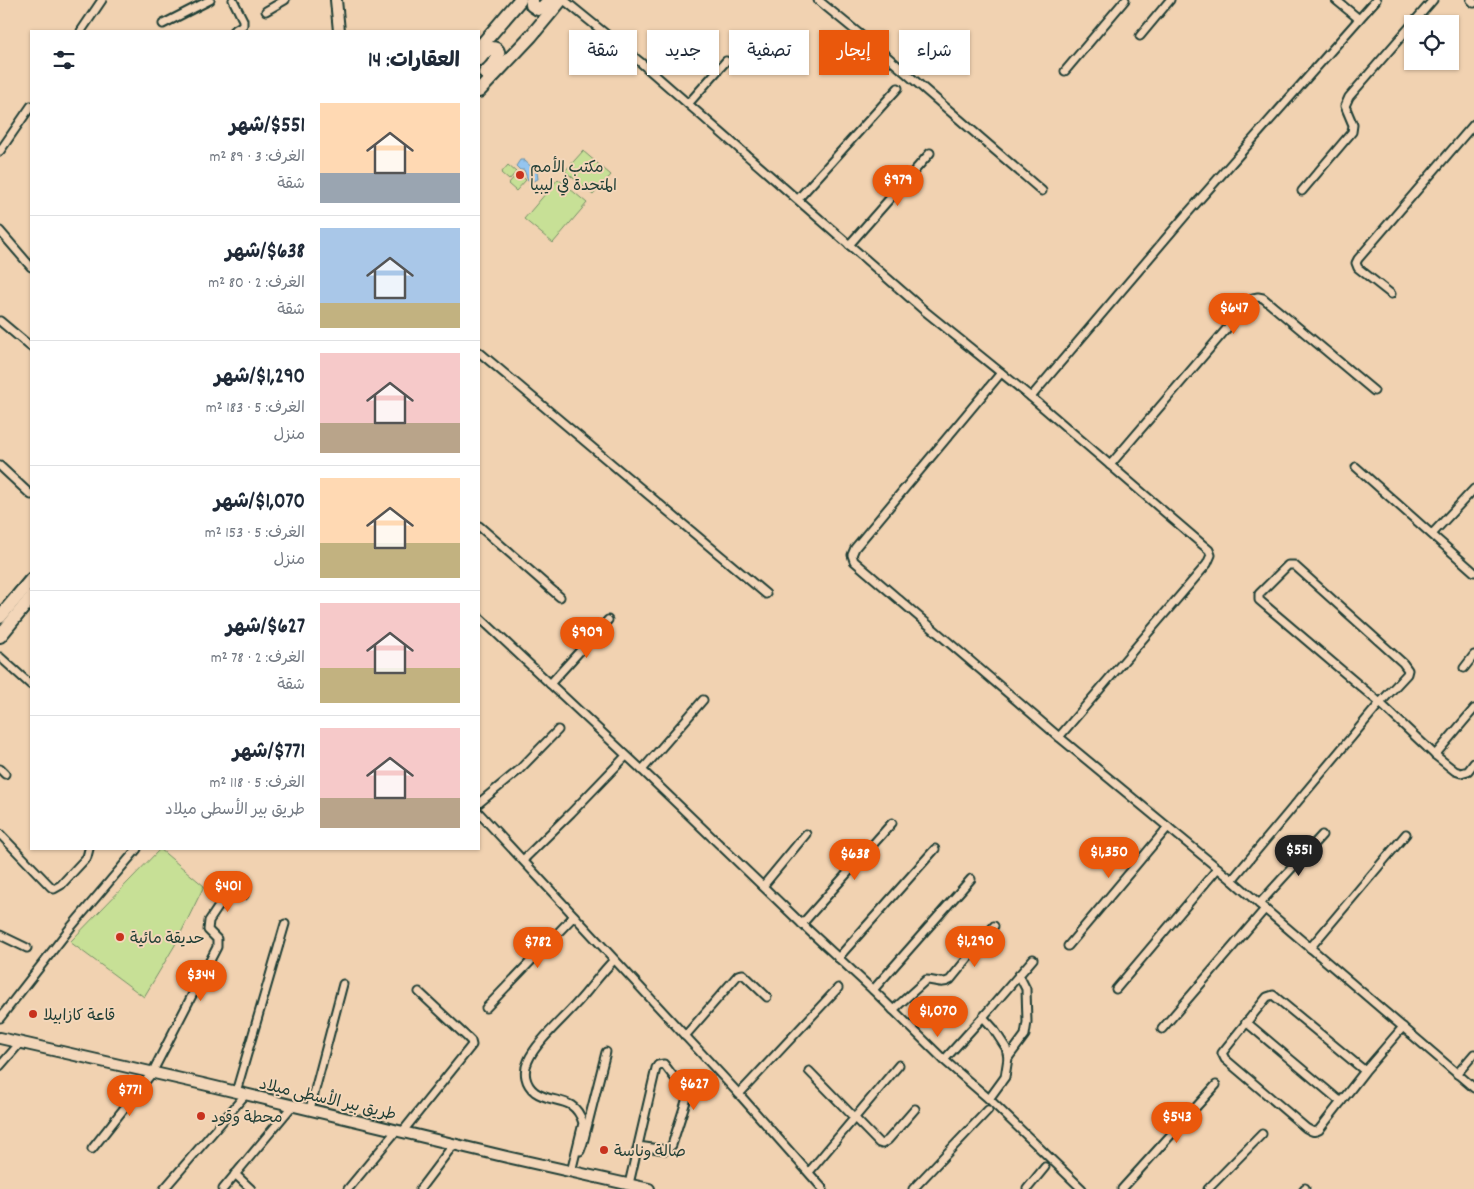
<!DOCTYPE html>
<html lang="ar">
<head>
<meta charset="utf-8">
<style>
  body { margin:0; font-family:Dekko,"Playpen Sans Arabic",sans-serif; background:#f2f2f3; color:#1f2937; direction:rtl; height:100vh; display:flex; flex-direction:column; font-size:19px; white-space:nowrap }
  * { box-sizing:border-box; margin:0 }
  p { font-size:16px; color:#747a83 }
  .icon { flex:none; width:28px; height:28px; fill:none; stroke:currentColor; stroke-width:2; stroke-linecap:round; stroke-linejoin:round }
  .map { position:relative; flex:1; overflow:hidden; direction:ltr }
  .drawer { position:absolute; left:30px; top:30px; width:450px; height:820px; display:flex; flex-direction:column; background:#fff; border-radius:0px; box-shadow:0 1px 4px #0004; direction:rtl }
  .drawer>* { flex:none }
  .banner { position:absolute; left:495px; top:30px; width:475px; height:45px; direction:rtl; display:flex; gap:10px }
  .buttons { position:absolute; left:1404px; top:15px; display:grid; gap:10px }
  .buttons a { display:grid; place-items:center; width:55px; height:55px; border-radius:0px; background:#fff; box-shadow:0 1px 4px #0004; font-size:25px }
  .price { position:absolute; translate:-50% -42px; padding:0 11px; border-radius:18px; background:#ea580c; color:#fff; font-size:16px; line-height:32px; filter:drop-shadow(0 1px 2px #0008) }
  .price::after { content:''; position:absolute; left:50%; top:30px; width:15px; height:11px; margin-left:-8px; background:inherit; clip-path:polygon(0 0,100% 0,50% 100%) }
  .price.on { background:#222; color:#fff }
  ul { padding:0; list-style:none }
  li { display:flex; align-items:center; gap:15px; height:125px; padding:0 20px }
  li+li { border-top:1px solid #e0e1e3 }
  li span { display:grid; place-items:center; flex:none; width:140px; height:100px; border-radius:0px; color:#555 }
  li>.icon { margin-inline-start:auto }
  span .icon { width:60px; height:60px; fill:#fffc; stroke-width:1 }
  li b { font-size:21px }
  h2 { display:flex; justify-content:space-between; align-items:center; height:60px; padding:0 20px; font-size:21px }
  .pill { padding:0 18px; border-radius:0px; background:#fff; box-shadow:0 1px 4px #0004; font-size:18px; line-height:45px }
  .pill.on { background:#ea580c; color:#fff }
  .map>svg:first-child { display:block }
</style>
</head>
<body>
<div class="map">
<svg width="1474" height="1189" viewBox="0 0 1474 1189">
  <defs>
    <pattern id="water-ripples" width="26" height="14" patternUnits="userSpaceOnUse" patternTransform="scale(1.25)"><rect width="26" height="14" fill="#94c5f0"/><path d="M2 4q2-2 4 0t4 0M15 11q2-2 4 0t4 0" fill="none" stroke="#78a1c3"/></pattern>
  </defs>
  <rect width="100%" height="100%" fill="#f1d2b1"/>
  <filter id="ink" filterUnits="userSpaceOnUse"><feTurbulence type="fractalNoise" baseFrequency=".02" numOctaves="2"/><feDisplacementMap in="SourceGraphic" scale="10" xChannelSelector="R" yChannelSelector="G"/><feConvolveMatrix kernelMatrix="1 2 1 2 8 2 1 2 1" color-interpolation-filters="sRGB"/></filter>
  <g filter="url(#ink)">
    <g fill="#c7e096" stroke="#738e65">
      <path d="M583 151 611 175 593 195 565 171Z"/>
      <path d="M508 165 516 172 509 180 501 173Z"/>
      <path d="M518 173 526 180 516 191 508 184Z"/>
      <path d="M558 179 587 203 553 243 524 219Z"/>
      <path d="M160 849 204 886 175 945 144 997 70 942Z"/>
    </g>
    <path fill="url(#water-ripples)" stroke="#658fa5" d="M520 160H524L537 172 538 179 534 181 528 180 524 170H520L516 166Z"/>
    <g fill="none" stroke-linecap="round" stroke-linejoin="round">
      <g stroke="#1f3d34" stroke-width="11">
        <g id="street">
          <path d="M233 0 243 20V25L233 31"/>
          <path d="M564 0 639 61 926 312 1031 397 1185 216 1376 0"/>
          <path d="M818 0 884 54 1042 191"/>
          <path d="M1336 0 1359 19"/>
          <path d="M1471 0 1474 3"/>
          <path d="M266 11 285 0"/>
          <path d="M163 24 210 0"/>
          <path d="M81 31 102 0"/>
          <path d="M1140 36 1170 0"/>
          <path d="M1065 71 1125 0"/>
          <path d="M688 104 726 61"/>
          <path d="M0 151 31 106"/>
          <path d="M1302 191 1352 132 1353 125 1345 106 1349 97 1433 0"/>
          <path d="M798 199 898 88"/>
          <path d="M0 231 31 267"/>
          <path d="M849 245 930 153"/>
          <path d="M1391 294 1358 268 1356 263 1358 259 1474 124"/>
          <path d="M0 321 31 347"/>
          <path d="M479 352 766 594"/>
          <path d="M1001 373 855 548 852 555 854 561 1059 737 1232 880 1265 909 1474 1088"/>
          <path d="M1031 397 1203 545 1209 550 1211 555 1207 564 1059 737"/>
          <path d="M1110 465 1253 298 1258 297 1263 298 1374 391"/>
          <path d="M0 466 31 495"/>
          <path d="M1356 467 1474 572"/>
          <path d="M479 526 560 597"/>
          <path d="M1432 534 1474 489"/>
          <path d="M479 617 642 770 802 924 873 990 944 1060 989 1099 1082 1189"/>
          <path d="M0 657 31 685"/>
          <path d="M1464 668 1474 655"/>
          <path d="M550 684 608 620"/>
          <path d="M1435 755 1474 709"/>
          <path d="M0 769 5 774"/>
          <path d="M642 770 703 700"/>
          <path d="M479 803 519 770 558 730"/>
          <path d="M479 813 739 1094 823 1189"/>
          <path d="M0 834 51 887 54 889 61 885 87 857 89 849"/>
          <path d="M523 860 571 813 626 756"/>
          <path d="M1232 880 1380 703 1407 674 1408 670 1403 663 1294 565H1288L1259 594V600L1380 703 1435 755 1455 771 1461 773 1468 771 1474 763"/>
          <path d="M763 886 806 834"/>
          <path d="M1259 904 1322 835"/>
          <path d="M802 924 892 823"/>
          <path d="M0 935 27 948"/>
          <path d="M1068 946 1168 827"/>
          <path d="M1310 948 1406 834"/>
          <path d="M838 958 935 849"/>
          <path d="M1116 989 1218 868"/>
          <path d="M873 990 971 879"/>
          <path d="M486 1008 574 916"/>
          <path d="M893 1010 926 980C935 980 941 985 950 980L994 926"/>
          <path d="M983 1017 993 1028 1006 1048 1008 1058 1005 1077 989 1099"/>
          <path d="M0 1018 71 927 137 849"/>
          <path d="M1246 1022 1341 1102"/>
          <path d="M1162 1029 1265 909"/>
          <path d="M685 1036 738 975 743 974 767 997"/>
          <path d="M1008 1058 1025 1035 1027 1022 1026 989 1019 975"/>
          <path d="M944 1060 983 1017 1033 959"/>
          <path d="M0 1066 20 1043"/>
          <path d="M809 1071 879 1143 882 1144 888 1140 915 1109"/>
          <path d="M1365 1071 1273 995 1267 997 1222 1053 1225 1059 1306 1128C1311 1131 1314 1133 1319 1130L1365 1071 1403 1027"/>
          <path d="M1457 1074 1474 1054"/>
          <path d="M236 1092 285 924"/>
          <path d="M739 1094 838 988"/>
          <path d="M310 1109 343 984"/>
          <path d="M403 1131 472 1045 471 1041 467 1037 419 992"/>
          <path d="M92 1149 152 1073 217 947V939L208 930 209 921 231 888 244 895"/>
          <path d="M580 1151 583 1143 606 1052"/>
          <path d="M571 1172 583 1123C574 1094 553 1105 535 1092 525 1084 523 1072 528 1061 536 1042 563 1019 577 1003 590 989 601 973 614 960"/>
          <path d="M809 1172 899 1065"/>
          <path d="M235 1174 251 1189"/>
          <path d="M629 1184 656 1068 658 1065 664 1064 686 1093 687 1098 672 1145 666 1150 638 1146"/>
          <path d="M164 1189 246 1094"/>
          <path d="M223 1189 293 1105"/>
          <path d="M348 1189 397 1130"/>
          <path d="M420 1189 454 1144"/>
          <path d="M913 1189 988 1110"/>
          <path d="M1027 1189 1045 1167"/>
          <path d="M1122 1189 1216 1085"/>
          <path d="M1208 1189 1262 1134"/>
          <path d="M1304 1189 1305 1188"/>
        </g>
      </g>
      <g stroke="#1f3d34" stroke-width="14">
        <g id="primary">
          <path d="M336 0 339 31"/>
          <path d="M0 1038 203 1084 507 1157 649 1189"/>
        </g>
      </g>
      <g stroke="#1f3d34" stroke-width="16">
        <g id="highway">
          <path d="M532 0V5L538 9 543 7 549 0"/>
          <path d="M479 48 520 0"/>
          <path d="M479 59C482 56 484 52 488 50 493 46 500 49 498 56 497 62 489 68 485 73"/>
          <path d="M479 91 531 36 561 0"/>
          <path d="M0 617 31 580"/>
          <path d="M0 636 31 598"/>
        </g>
      </g>
      <use href="#street" stroke="#f3d6b9" stroke-width="7"/>
      <use href="#primary" stroke="#f3d6b9" stroke-width="10"/>
      <use href="#highway" stroke="#f3d6b9" stroke-width="12"/>
    </g>
  </g>
  <g fill="#c8321e" stroke="#f3d6b9" stroke-width="2">
    <circle cx="520" cy="175" r="5"/>
    <circle cx="120" cy="937" r="5"/>
    <circle cx="33" cy="1014" r="5"/>
    <circle cx="201" cy="1116" r="5"/>
    <circle cx="604" cy="1150" r="5"/>
  </g>
  <g text-anchor="middle" stroke-width="4" stroke-linejoin="round" paint-order="stroke">
    <g font-size="16" fill="#1f3d34" stroke="#f3d6b9" text-anchor="start">
      <text x="530" y="172">مكتب الأمم<tspan x="530" dy="18">المتحدة في ليبيا</tspan></text>
      <text x="130" y="943">حديقة مائية</text>
      <text x="43" y="1020">قاعة كازابيلا</text>
      <text x="211" y="1122">محطة وقود</text>
      <text x="614" y="1156">صالة وناسة</text>
    </g>
    <g font-size="16" fill="#1f3d34" stroke="#f3d6b9">
      <text transform="translate(328 1098) rotate(13)" y="6">طريق بير الأسطى ميلاد</text>
    </g>
  </g>
</svg>
<div class="buttons">
<a><svg class="icon" aria-label="locate" viewBox="0 0 24 24"><circle cx="12" cy="12" r="6"/><path d="M12 2v4M12 18v4M2 12h4M18 12h4"/></svg></a>
</div>
<b class="price" style="left:898px;top:207px">$979</b>
<b class="price" style="left:1234px;top:335px">$647</b>
<b class="price" style="left:587px;top:659px">$909</b>
<b class="price on" style="left:1299px;top:877px">$551</b>
<b class="price" style="left:1109px;top:879px">$1,350</b>
<b class="price" style="left:855px;top:881px">$638</b>
<b class="price" style="left:228px;top:913px">$401</b>
<b class="price" style="left:975px;top:968px">$1,290</b>
<b class="price" style="left:538px;top:969px">$782</b>
<b class="price" style="left:201px;top:1002px">$344</b>
<b class="price" style="left:938px;top:1038px">$1,070</b>
<b class="price" style="left:694px;top:1111px">$627</b>
<b class="price" style="left:130px;top:1117px">$771</b>
<b class="price" style="left:1177px;top:1144px">$543</b>
<div class="banner">
<a class="pill">شراء</a>
<a class="pill on">إيجار</a>
<a class="pill">تصفية</a>
<a class="pill">جديد</a>
<a class="pill">شقة</a>
</div>
<section class="drawer">
<h2>العقارات: 14<svg class="icon" aria-label="filters" viewBox="0 0 24 24"><path d="M4 7h16M4 17h16"/><circle cx="9" cy="7" r="2"/><circle cx="15" cy="17" r="2"/></svg></h2>
<ul>
<li><span style="background:linear-gradient(#ffd9b3 70%,#9aa5b1 0)"><svg class="icon" aria-label="home" viewBox="0 0 24 24"><path d="M3 11l9-7 9 7M6 9v11h12V9"/></svg></span><div><b>$551/شهر</b><p>الغرف: 3 · 89 m²</p><p>شقة</p></div></li>
<li><span style="background:linear-gradient(#a9c7e8 75%,#c2b280 0)"><svg class="icon" aria-label="home" viewBox="0 0 24 24"><path d="M3 11l9-7 9 7M6 9v11h12V9"/></svg></span><div><b>$638/شهر</b><p>الغرف: 2 · 80 m²</p><p>شقة</p></div></li>
<li><span style="background:linear-gradient(#f6c9c9 70%,#b9a48a 0)"><svg class="icon" aria-label="home" viewBox="0 0 24 24"><path d="M3 11l9-7 9 7M6 9v11h12V9"/></svg></span><div><b>$1,290/شهر</b><p>الغرف: 5 · 183 m²</p><p>منزل</p></div></li>
<li><span style="background:linear-gradient(#ffd9b3 65%,#c2b280 0)"><svg class="icon" aria-label="home" viewBox="0 0 24 24"><path d="M3 11l9-7 9 7M6 9v11h12V9"/></svg></span><div><b>$1,070/شهر</b><p>الغرف: 5 · 153 m²</p><p>منزل</p></div></li>
<li><span style="background:linear-gradient(#f6c9c9 65%,#c2b280 0)"><svg class="icon" aria-label="home" viewBox="0 0 24 24"><path d="M3 11l9-7 9 7M6 9v11h12V9"/></svg></span><div><b>$627/شهر</b><p>الغرف: 2 · 78 m²</p><p>شقة</p></div></li>
<li><span style="background:linear-gradient(#f6c9c9 70%,#b9a48a 0)"><svg class="icon" aria-label="home" viewBox="0 0 24 24"><path d="M3 11l9-7 9 7M6 9v11h12V9"/></svg></span><div><b>$771/شهر</b><p>الغرف: 5 · 118 m²</p><p>طريق بير الأسطى ميلاد</p></div></li>
</ul>
</section>
</div>
</body>
</html>
